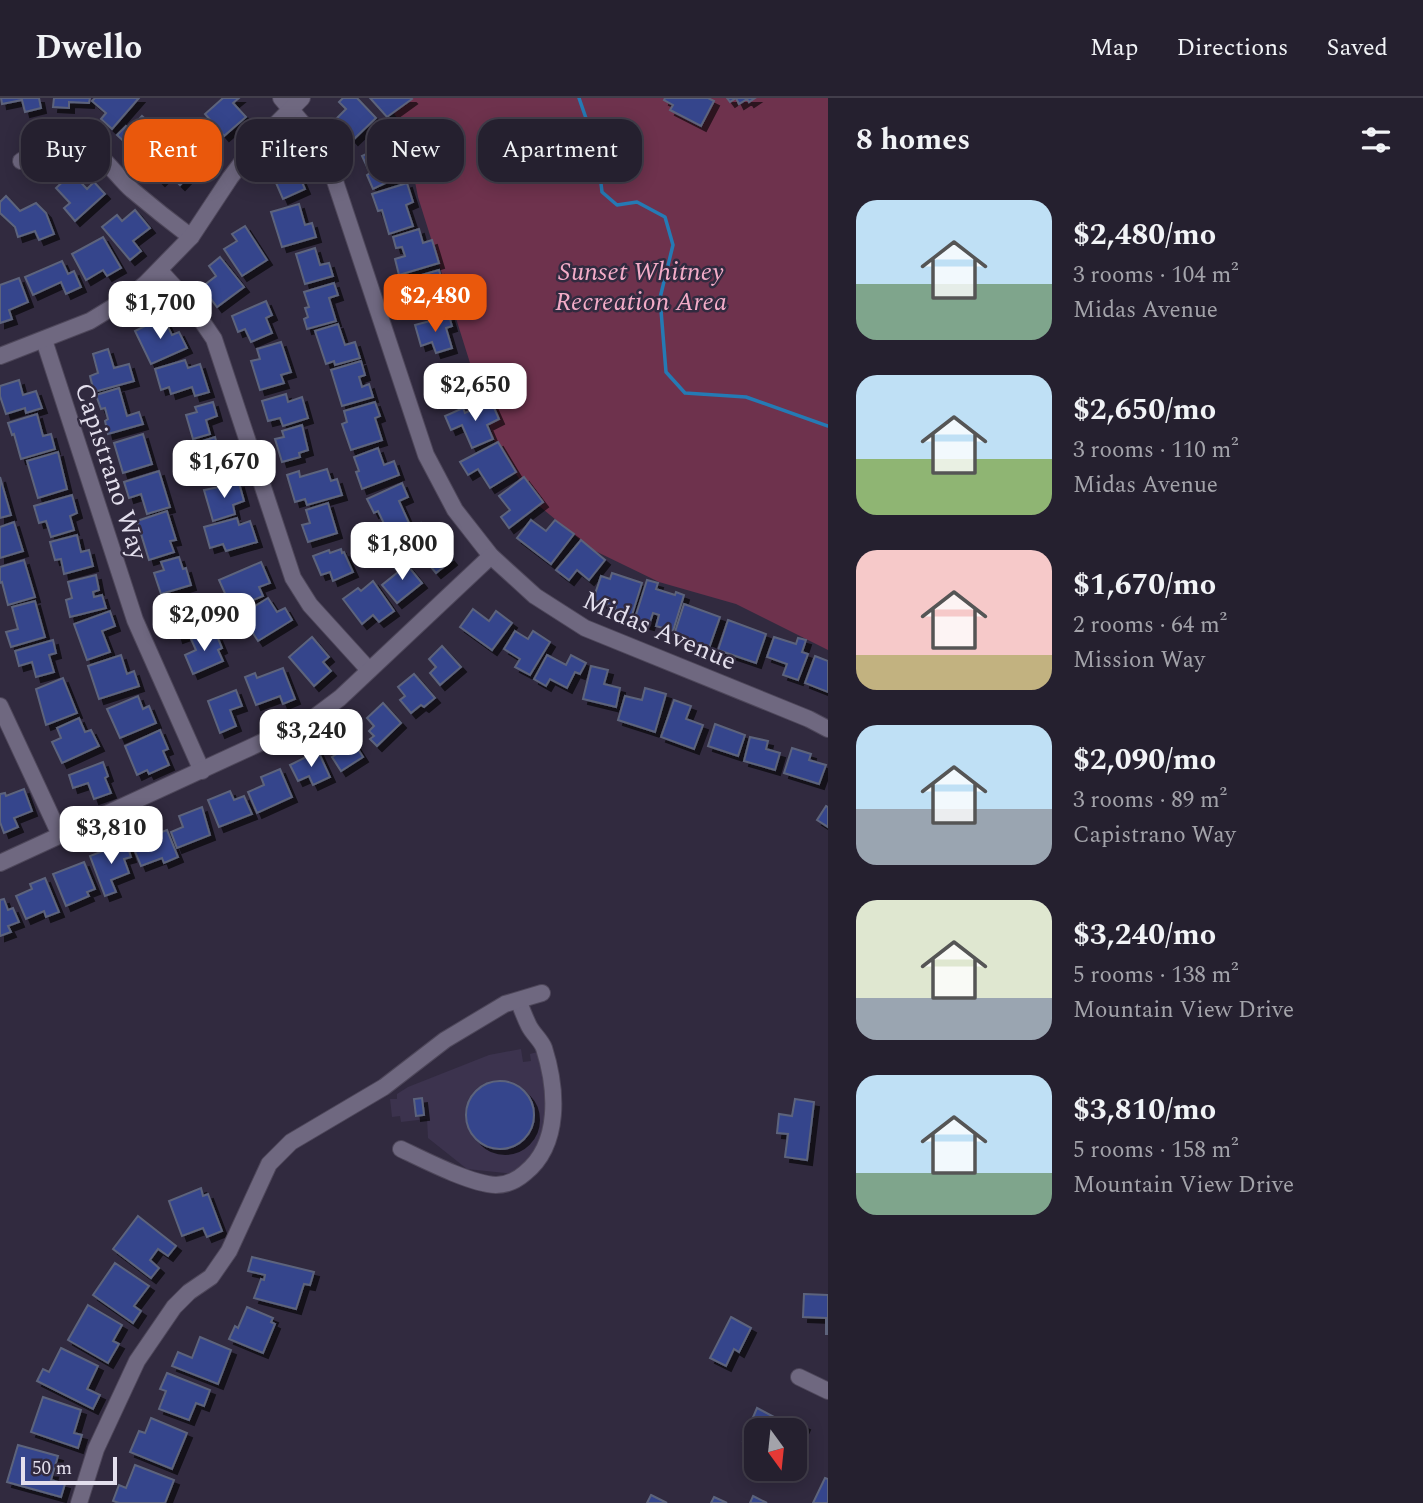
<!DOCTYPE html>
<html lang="en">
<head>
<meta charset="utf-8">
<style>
  body { margin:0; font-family:Spectral,serif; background:#2d2837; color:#f1f3f6; height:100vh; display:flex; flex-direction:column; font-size:26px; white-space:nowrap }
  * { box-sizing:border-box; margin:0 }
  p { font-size:23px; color:#a3a3aa }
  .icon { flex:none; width:38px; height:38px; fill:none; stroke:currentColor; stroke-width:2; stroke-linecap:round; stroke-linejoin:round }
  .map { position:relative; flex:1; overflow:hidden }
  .details { display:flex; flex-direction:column; background:#25202f; width:595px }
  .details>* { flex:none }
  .guide { position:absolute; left:21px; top:21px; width:665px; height:63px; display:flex; gap:14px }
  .needle { width:46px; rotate:165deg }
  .tools { position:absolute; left:744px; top:1320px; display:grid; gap:14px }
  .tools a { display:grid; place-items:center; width:63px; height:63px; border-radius:14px; background:#25202f; box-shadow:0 4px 18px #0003,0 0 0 2px #423e4b; font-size:35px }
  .scale { position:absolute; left:21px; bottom:18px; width:96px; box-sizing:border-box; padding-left:7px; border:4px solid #e3dfed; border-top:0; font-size:19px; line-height:24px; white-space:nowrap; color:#e3dfed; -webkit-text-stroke:5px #312a3f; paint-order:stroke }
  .price { position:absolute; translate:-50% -60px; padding:0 16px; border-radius:14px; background:#fff; color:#222; font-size:23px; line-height:46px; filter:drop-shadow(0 2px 4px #0008) }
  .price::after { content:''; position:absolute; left:50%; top:42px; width:21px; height:16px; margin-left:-10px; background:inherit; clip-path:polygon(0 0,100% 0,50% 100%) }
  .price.current { background:#ea580c; color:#fff }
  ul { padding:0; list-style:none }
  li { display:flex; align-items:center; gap:21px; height:175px; padding:0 28px }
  li span { display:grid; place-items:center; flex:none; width:196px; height:140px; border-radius:21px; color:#555 }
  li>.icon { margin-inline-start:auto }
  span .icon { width:84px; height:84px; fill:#fffc; stroke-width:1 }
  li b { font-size:30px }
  h2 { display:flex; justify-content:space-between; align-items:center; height:84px; padding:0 28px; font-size:30px }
  .tag { padding:0 24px; border-radius:21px; background:#25202f; box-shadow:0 4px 18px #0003,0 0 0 2px #423e4b; font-size:24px; line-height:63px }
  .tag.current { background:#ea580c; color:#fff }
  header { display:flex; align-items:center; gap:42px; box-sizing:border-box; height:98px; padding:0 35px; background:#25202f; border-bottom:2px solid #423e4b }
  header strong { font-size:33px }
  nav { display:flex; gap:38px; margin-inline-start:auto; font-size:24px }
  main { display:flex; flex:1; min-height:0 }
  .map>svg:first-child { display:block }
</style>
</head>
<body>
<header>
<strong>Dwello</strong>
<nav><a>Map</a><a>Directions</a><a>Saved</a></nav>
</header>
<main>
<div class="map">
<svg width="828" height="1405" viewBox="0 0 828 1405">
  <defs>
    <filter id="shadow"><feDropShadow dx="5" dy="5" stdDeviation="0" flood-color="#0009"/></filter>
  </defs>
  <rect width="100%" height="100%" fill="#312a3f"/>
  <path fill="#3c334e" d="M521 951 523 964 531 963 530 956 541 953 549 1021 536 1053 515 1076 467 1071 428 1040 427 1021 401 1024 400 1018 392 1019 390 1001H397V996L408 989 489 957Z"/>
  <path fill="#6e324d" d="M381 0H828V552L736 506 659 484 591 451 538 407 496 348 418 99 404 28Z"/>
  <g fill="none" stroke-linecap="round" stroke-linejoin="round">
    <path stroke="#257ab4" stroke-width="3.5" d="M579 0 597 52 602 94 617 107 637 104 665 119 673 147 660 200 666 274 685 295 746 299 828 328"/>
  </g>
  <g fill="#35458c" stroke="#5d647c" stroke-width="2" filter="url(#shadow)">
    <path d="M1 0H39L41 10 25 14 22 2 2 6Z"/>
    <path d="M54 0H90L89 5 69 4V10L53 9Z"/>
    <path d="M95 0H139L112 31 101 21 106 15 92 3Z"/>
    <path d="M223 0H239L233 5 246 19 224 38 205 16Z"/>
    <path d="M343 0H357L376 20 353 42 335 22 346 11 339 4Z"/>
    <path d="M370 0H411L412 1 387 19Z"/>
    <path d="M665 0H708L714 3 701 28 670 12 673 7 664 2Z"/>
    <path d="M727 0H755L749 4 747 1 739 6 736 0 730 4Z"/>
    <path d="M142 18 155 30 160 24 172 36 146 64 117 37 126 28 130 31Z"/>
    <path d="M179 42 201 65 180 87 168 75 160 83 149 72Z"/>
    <path d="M390 45 399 63 389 68 394 81 373 91 367 77 370 75 362 58Z"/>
    <path d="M290 62 293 71 296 70 305 91 283 101 270 71Z"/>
    <path d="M72 75 87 91 94 84 105 96 75 123 64 110 70 105 56 90Z"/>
    <path d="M407 85 413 104 406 107 413 128 389 136 382 112 378 113 372 96Z"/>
    <path d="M6 98 20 113 36 105 46 115 54 136 39 142 35 133 18 139 15 129 0 115V104Z"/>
    <path d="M299 106 305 127 312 125 316 139 282 149 271 114Z"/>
    <path d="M135 112 150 130 133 143 141 153 130 162 102 129 117 117 122 123Z"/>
    <path d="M245 128 267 162 242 178 224 151 237 143 232 136Z"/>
    <path d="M419 131 423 145 432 142 439 165 399 177 395 161 405 158 402 149 396 150 393 139Z"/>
    <path d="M103 139 121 170 107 178 103 172 86 182 72 156Z"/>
    <path d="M315 150 320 167 329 165 333 178 305 186 296 156Z"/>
    <path d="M220 159 244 189 217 209 202 189 216 178 209 168Z"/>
    <path d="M62 163 68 176 74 173 81 189 66 196 61 184 33 197 25 179Z"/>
    <path d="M439 172 450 208 424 216 418 195 406 198 401 183Z"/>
    <path d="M19 180 28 204 9 212 12 221 0 225V187Z"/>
    <path d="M334 185 338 197 329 200 336 223 307 231 304 221 308 219 305 210 309 209 304 194Z"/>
    <path d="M266 203 272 217 266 220 272 235 251 244 245 231 238 234 232 218Z"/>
    <path d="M449 218 452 228 446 230 452 250 436 255 432 244 421 248 415 227Z"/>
    <path d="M163 219 172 237 179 234 187 250 151 266 135 233Z"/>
    <path d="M338 226 345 247 355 244 360 260 335 267 334 263 326 266 315 233Z"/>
    <path d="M281 244 291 274 281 277 284 285 260 292 251 263 260 261 257 251Z"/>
    <path d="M108 251 114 270 129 266 134 283 94 294 90 278 98 275 93 256Z"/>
    <path d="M185 262 188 270 200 266 209 294 195 298 192 289 171 296 169 289 161 292 155 271Z"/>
    <path d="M361 263 365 277 359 279 362 289 369 286 373 299 342 308 331 272Z"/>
    <path d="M471 270 476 286 470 288 474 301 453 307 447 288 435 291 431 276 449 271 450 277Z"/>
    <path d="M19 282 23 297 36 293 42 310 26 315 25 310 6 316 0 298V288Z"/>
    <path d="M119 290 127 318 139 314 143 326 108 336 105 323 108 321 105 310 101 311 96 297Z"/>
    <path d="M286 296 288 304 302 299 308 320 283 328 280 320 268 323 262 303Z"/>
    <path d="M491 303 499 321 487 327 493 341 472 350 462 327 451 332 445 318 463 310 465 315Z"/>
    <path d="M213 304 217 318 206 322 210 336 193 341 186 317 197 314 195 309Z"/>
    <path d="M375 304 380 318 375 320 382 342 351 352 342 326 347 324 344 313Z"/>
    <path d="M37 316 43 338 51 336 55 351 21 361 14 336 12 337 8 325Z"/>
    <path d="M302 327 308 352 299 355 300 359 282 364 275 341 284 339 282 333Z"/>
    <path d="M143 336 152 366 123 375 114 345Z"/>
    <path d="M215 339 219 353 227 350 233 368 200 378 196 364 189 366 184 349Z"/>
    <path d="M498 344 516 374 490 390 478 371 468 377 460 364Z"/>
    <path d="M378 350 384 367 394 363 399 377 362 391 356 374 359 373 354 359Z"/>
    <path d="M58 354 67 391 38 400 27 363Z"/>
    <path d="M327 371 331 383 337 381 342 397 307 407 305 401 295 404 287 377 299 373 300 379Z"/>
    <path d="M159 373 170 409 147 416 141 396 129 400 124 384Z"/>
    <path d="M0 379 11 417 0 420Z"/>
    <path d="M524 379 543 404 509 430 501 419 510 412 499 398Z"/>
    <path d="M239 385 244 403 233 407 235 416 213 423 204 392Z"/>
    <path d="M402 385 408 399 399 403 409 425 388 434 378 413 374 415 367 401Z"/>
    <path d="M72 397 77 415 70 418 74 432 51 439 46 423 39 425 34 408Z"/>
    <path d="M328 405 337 435 308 444 302 427 310 425 306 412Z"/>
    <path d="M167 413 176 442 170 443 174 454 149 462 137 423Z"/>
    <path d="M237 420 239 427 250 423 257 444 226 453 223 446 210 450 204 429Z"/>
    <path d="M531 422 546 433 555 422 574 436 551 466 517 440Z"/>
    <path d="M14 424 23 453 0 460V429Z"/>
    <path d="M421 425 452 462 436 475 405 438Z"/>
    <path d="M77 437 81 454 89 452 93 468 64 476 61 461 55 462 50 444Z"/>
    <path d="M581 442 605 462 589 482 577 472 569 482 556 472Z"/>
    <path d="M341 451 342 455 344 454 353 474 333 483 330 474 321 477 313 458 329 452 330 455Z"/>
    <path d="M179 459 183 471 186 470 191 487 161 496 154 475 164 472 161 464Z"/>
    <path d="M24 462 35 499 8 507 2 484 0 485V469Z"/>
    <path d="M403 462 422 485 397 505 382 487 398 474 394 469Z"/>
    <path d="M261 464 270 485 259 489 263 498 232 511 219 482Z"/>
    <path d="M612 475 642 485 631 520 614 515 616 509 593 502 601 478 610 481Z"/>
    <path d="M96 477 99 492 93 494 94 499 102 497 106 510 70 519 66 502 72 500 68 484Z"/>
    <path d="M647 482 658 485 656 491 675 497 676 494 684 497 673 533 656 528 659 517 653 515 649 527 634 523Z"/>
    <path d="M373 483 394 513 379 524 373 517 362 526 343 501 358 490 361 493Z"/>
    <path d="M192 498 197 512 207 508 214 527 178 540 173 525 177 524 170 505Z"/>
    <path d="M268 500 277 514 285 510 292 522 258 543 247 526 253 523 247 513Z"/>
    <path d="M35 503 45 539 11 549 6 534 18 531 12 509Z"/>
    <path d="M684 506 720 519 708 553 674 537Z"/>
    <path d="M473 511 489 523 496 513 512 525 492 552 460 529Z"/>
    <path d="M110 513 115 528 102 533 110 554 87 562 74 526Z"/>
    <path d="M728 522 766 536 756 565 718 552Z"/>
    <path d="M515 533 528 541 533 533 550 544 530 577 515 569 520 561 504 551Z"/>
    <path d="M208 534 210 540 217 538 222 550 218 552 223 563 193 576 185 557 196 552 191 541Z"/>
    <path d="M312 539 329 559 323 564 331 573 314 588 289 559Z"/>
    <path d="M774 539 796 546 798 540 806 542 802 554 808 556 798 582 783 577 787 566 767 559Z"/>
    <path d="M53 542 56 555 49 557 54 574 36 579 32 564 19 568 15 553Z"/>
    <path d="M442 548 461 569 440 587 430 575 436 569 429 561Z"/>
    <path d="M121 557 127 576 134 573 139 588 99 601 88 568Z"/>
    <path d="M547 557 566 567 571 557 586 565 580 576 575 574 567 590 550 581 546 588 534 581Z"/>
    <path d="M815 558 828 563V594L805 585Z"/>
    <path d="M591 568 608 572 604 586 620 590 616 609 583 601Z"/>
    <path d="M283 570 295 601 283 606 280 598 256 607 245 579 255 575 257 580Z"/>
    <path d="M414 576 435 600 424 609 421 607 411 615 400 602 405 598 398 589Z"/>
    <path d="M63 580 77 615 46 627 36 591Z"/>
    <path d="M645 590 666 596 655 634 618 622 625 598 642 602Z"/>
    <path d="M236 592 242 608 230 612 236 628 220 635 208 603Z"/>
    <path d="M138 598 143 611 149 608 156 625 120 640 107 611Z"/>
    <path d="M674 602 691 608 686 621 703 627 694 651 661 639Z"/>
    <path d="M383 605 401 625 377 648 370 641 374 638 369 633 374 628 367 620Z"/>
    <path d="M79 620 85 634 91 632 99 648 62 665 52 644 61 640 57 630Z"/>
    <path d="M715 626 745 637 738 658 708 648Z"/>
    <path d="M160 632 168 651 163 653 169 667 149 676 147 672 137 677 125 648Z"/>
    <path d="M348 635 363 659 341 673 332 659 340 654 334 644Z"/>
    <path d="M750 639 768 643 766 651 780 655 775 672 744 663Z"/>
    <path d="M792 650 811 656 809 662 826 667 819 686 784 675Z"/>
    <path d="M318 653 330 679 313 687 309 678 298 683 290 667Z"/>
    <path d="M103 664 108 678 105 680 111 695 94 701 88 685 73 690 69 677Z"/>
    <path d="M280 671 292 699 257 715 248 694 264 687 261 679Z"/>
    <path d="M24 691 32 713 14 720 18 729 4 735 0 724V696L5 695 6 698Z"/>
    <path d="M230 693 234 702 244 698 252 716 219 729 208 702Z"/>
    <path d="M826 708 828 709V729L817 722Z"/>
    <path d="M202 709 210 737 177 750 171 734 183 729 179 718Z"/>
    <path d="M148 731 151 738 167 732 178 759 164 765 162 760 141 768 129 739Z"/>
    <path d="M126 744 131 759 124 761 129 775 111 782 116 794 105 798 90 758Z"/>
    <path d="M84 764 95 791 87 794 89 798 66 808 53 776Z"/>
    <path d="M45 780 59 814 46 819 44 813 26 821 16 798 32 791 30 786Z"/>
    <path d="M4 801 8 812 13 810 19 824 8 828 11 834 0 838V802Z"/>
    <circle cx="500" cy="1017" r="34"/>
    <path d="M422 1000 424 1017 416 1018 414 1001Z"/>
    <path d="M795 1001 814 1004 807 1062 785 1059 788 1036 777 1035 779 1016 792 1018Z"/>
    <path d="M201 1090 203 1098 208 1096 222 1133 207 1139 203 1130 182 1138 169 1103Z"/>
    <path d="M138 1118 176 1148 168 1158 158 1151 150 1162 159 1170 151 1180 113 1151Z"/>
    <path d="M252 1159 314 1174 310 1187 304 1186 296 1211 254 1200 261 1181 264 1182 265 1177 248 1173Z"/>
    <path d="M115 1165 149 1188 134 1208 141 1213 133 1225 93 1197Z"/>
    <path d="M804 1196 828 1197V1236H826V1220L803 1219Z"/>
    <path d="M88 1207 122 1227 113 1243 119 1246 108 1265 68 1242Z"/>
    <path d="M247 1209 273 1220 271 1224 275 1226 263 1255 229 1241 235 1228 238 1230Z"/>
    <path d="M731 1219 751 1230 739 1254 734 1251 726 1268 710 1260Z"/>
    <path d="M200 1239 231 1252 218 1286 172 1268 178 1254 192 1260Z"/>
    <path d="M61 1250 98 1268 87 1291 100 1297 93 1311 37 1283 43 1271 49 1274Z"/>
    <path d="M167 1275 210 1292 204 1308 196 1305 189 1322 159 1311 166 1293 160 1291Z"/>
    <path d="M43 1299 81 1312 74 1335 82 1337 78 1350 31 1334Z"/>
    <path d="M757 1310 789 1327 792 1321 805 1327 796 1347 794 1332H756V1349L743 1343Z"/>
    <path d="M151 1320 187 1335 172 1371 130 1354 139 1333 145 1335Z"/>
    <path d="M18 1347 58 1358 51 1382 65 1386 61 1399 7 1384Z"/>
    <path d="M135 1367 174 1382 165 1405H119L113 1403 119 1387 126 1390Z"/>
    <path d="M825 1380 828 1381V1405H813Z"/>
    <path d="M651 1397 667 1405H647Z"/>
    <path d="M753 1398 767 1405H750Z"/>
    <path d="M714 1399 727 1405H711Z"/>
  </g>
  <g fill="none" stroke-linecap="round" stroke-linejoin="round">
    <g stroke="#4e475a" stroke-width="18">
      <g id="minor">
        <path d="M281 0 315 40 331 71 426 357 455 412 491 458 535 498 585 530 809 621 828 631"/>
        <path d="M21 63C37 54 55 40 75 44 98 48 115 77 132 92 151 108 171 124 191 139"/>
        <path d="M160 173 191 207 214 241 293 480 310 507 369 572"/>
        <path d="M44 242 135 522 202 673"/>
        <path d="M0 258 90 223 131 198 146 185 191 139 230 80 255 47 302 0"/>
        <path d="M0 608 60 737"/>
        <path d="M0 765 312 621 340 600 491 458"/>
        <path d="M401 1051C424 1062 471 1086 496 1087 506 1087 517 1082 525 1075 561 1046 557 991 544 950 541 942 533 936 529 928 525 920 522 912 519 904"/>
        <path d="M799 1279 828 1293"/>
        <path d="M79 1405 96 1351 137 1263 174 1209 189 1194 211 1179 229 1153 269 1066 291 1044 384 989 445 942 505 906 542 895"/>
      </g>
    </g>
    <use href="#minor" stroke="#6f6880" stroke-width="16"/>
  </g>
  <g text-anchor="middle" stroke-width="5" stroke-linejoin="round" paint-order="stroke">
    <g font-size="26" font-style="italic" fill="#f3acc8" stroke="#312a3f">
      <text x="641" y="182">Sunset Whitney<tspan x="641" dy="30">Recreation Area</tspan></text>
    </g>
    <g font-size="26" fill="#e3dfed" stroke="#312a3f">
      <text transform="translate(112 373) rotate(72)" y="9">Capistrano Way</text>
      <text transform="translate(660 532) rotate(23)" y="9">Midas Avenue</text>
    </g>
  </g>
</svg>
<div class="tools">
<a><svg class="needle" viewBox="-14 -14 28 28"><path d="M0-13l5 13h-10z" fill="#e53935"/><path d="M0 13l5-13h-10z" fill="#a3a3aa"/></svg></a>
</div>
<div class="scale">50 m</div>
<b class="price current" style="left:435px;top:236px">$2,480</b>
<b class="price" style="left:160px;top:243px">$1,700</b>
<b class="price" style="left:475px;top:325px">$2,650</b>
<b class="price" style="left:224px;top:402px">$1,670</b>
<b class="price" style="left:402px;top:484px">$1,800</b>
<b class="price" style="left:204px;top:555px">$2,090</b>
<b class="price" style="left:311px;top:671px">$3,240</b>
<b class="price" style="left:111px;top:768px">$3,810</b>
<div class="guide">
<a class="tag">Buy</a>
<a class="tag current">Rent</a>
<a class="tag">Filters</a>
<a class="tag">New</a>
<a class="tag">Apartment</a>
</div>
</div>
<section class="details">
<h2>8 homes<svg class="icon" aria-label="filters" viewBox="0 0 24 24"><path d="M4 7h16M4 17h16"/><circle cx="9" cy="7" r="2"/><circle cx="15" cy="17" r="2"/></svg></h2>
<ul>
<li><span style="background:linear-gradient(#bfe0f5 60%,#7fa58c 0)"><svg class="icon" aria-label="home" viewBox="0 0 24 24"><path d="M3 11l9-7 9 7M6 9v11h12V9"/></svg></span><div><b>$2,480/mo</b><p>3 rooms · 104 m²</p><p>Midas Avenue</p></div></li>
<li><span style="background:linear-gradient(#bfe0f5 60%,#8fb573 0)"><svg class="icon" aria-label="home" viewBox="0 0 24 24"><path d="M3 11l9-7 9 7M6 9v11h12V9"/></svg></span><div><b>$2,650/mo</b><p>3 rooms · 110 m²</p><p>Midas Avenue</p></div></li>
<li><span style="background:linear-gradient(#f6c9c9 75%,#c2b280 0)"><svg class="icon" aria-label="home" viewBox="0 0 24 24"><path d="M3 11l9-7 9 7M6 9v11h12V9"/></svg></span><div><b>$1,670/mo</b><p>2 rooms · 64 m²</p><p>Mission Way</p></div></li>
<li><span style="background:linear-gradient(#bfe0f5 60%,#9aa5b1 0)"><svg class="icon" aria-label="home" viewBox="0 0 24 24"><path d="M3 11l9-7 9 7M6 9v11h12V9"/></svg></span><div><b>$2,090/mo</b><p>3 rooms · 89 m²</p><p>Capistrano Way</p></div></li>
<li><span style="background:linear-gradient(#dfe7d0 70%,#9aa5b1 0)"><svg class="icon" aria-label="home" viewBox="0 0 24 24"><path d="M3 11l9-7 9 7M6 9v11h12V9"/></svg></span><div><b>$3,240/mo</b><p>5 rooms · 138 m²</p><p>Mountain View Drive</p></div></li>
<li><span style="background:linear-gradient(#bfe0f5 70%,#7fa58c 0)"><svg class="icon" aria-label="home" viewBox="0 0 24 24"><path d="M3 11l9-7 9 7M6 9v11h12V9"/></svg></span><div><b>$3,810/mo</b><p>5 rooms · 158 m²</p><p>Mountain View Drive</p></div></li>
</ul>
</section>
</main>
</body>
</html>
